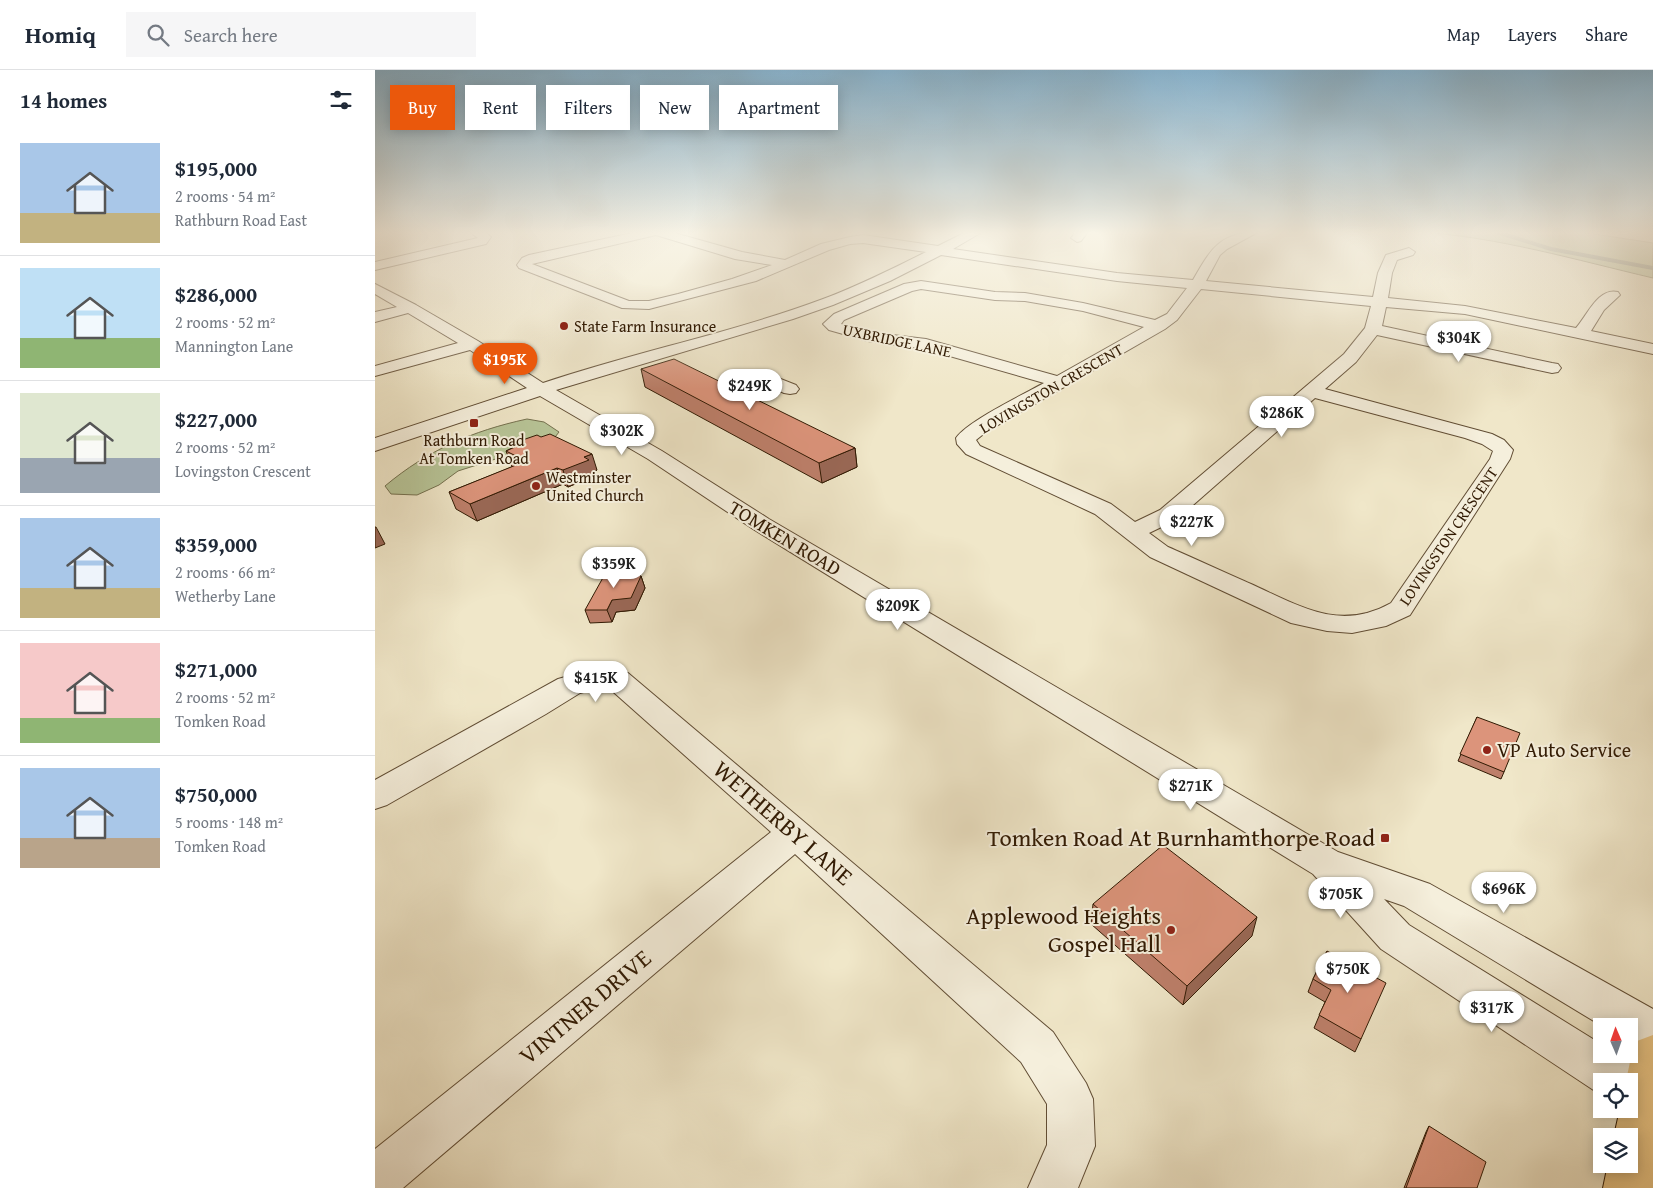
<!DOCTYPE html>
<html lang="en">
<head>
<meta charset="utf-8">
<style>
  body { margin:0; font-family:"Gentium Book Plus",serif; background:#f6f6f7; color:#1f2937; height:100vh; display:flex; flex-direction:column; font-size:19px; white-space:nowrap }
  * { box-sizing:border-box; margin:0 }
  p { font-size:16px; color:#747a83 }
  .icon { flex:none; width:28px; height:28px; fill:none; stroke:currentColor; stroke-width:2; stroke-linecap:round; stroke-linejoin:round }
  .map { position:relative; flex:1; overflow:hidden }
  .sheet { display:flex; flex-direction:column; background:#fff; width:375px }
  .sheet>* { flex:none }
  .banner { position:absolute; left:15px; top:15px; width:475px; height:45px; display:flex; gap:10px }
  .needle { width:32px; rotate:358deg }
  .tools { position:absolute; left:1218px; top:948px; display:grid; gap:10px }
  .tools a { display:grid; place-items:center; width:45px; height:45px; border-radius:0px; background:#fff; box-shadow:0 2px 12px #0003; font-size:25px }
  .price { position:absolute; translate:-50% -42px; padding:0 11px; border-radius:18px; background:#fff; color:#222; font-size:16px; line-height:32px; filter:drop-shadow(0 1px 2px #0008) }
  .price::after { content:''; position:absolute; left:50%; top:30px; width:15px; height:11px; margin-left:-8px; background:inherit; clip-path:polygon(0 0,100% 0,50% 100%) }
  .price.current { background:#ea580c; color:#fff }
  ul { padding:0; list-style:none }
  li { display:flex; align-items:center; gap:15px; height:125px; padding:0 20px }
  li+li { border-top:1px solid #e0e1e3 }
  li span { display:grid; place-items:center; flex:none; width:140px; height:100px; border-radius:0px; color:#555 }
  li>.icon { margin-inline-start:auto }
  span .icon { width:60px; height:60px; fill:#fffc; stroke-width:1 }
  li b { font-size:21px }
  h2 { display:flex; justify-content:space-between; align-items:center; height:60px; padding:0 20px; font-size:21px }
  .chip { padding:0 18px; border-radius:0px; background:#fff; box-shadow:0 2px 12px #0003; font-size:18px; line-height:45px }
  .chip.current { background:#ea580c; color:#fff }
  header { display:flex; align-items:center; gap:30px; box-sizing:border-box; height:70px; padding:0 25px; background:#fff; border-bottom:1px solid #e0e1e3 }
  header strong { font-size:24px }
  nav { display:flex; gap:28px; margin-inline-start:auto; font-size:18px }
  .search { width:350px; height:45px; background:#f6f6f7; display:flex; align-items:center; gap:12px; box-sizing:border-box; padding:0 18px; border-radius:0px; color:#747a83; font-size:19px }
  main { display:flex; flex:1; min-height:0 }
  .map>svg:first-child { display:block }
</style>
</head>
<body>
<header>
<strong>Homiq</strong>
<div class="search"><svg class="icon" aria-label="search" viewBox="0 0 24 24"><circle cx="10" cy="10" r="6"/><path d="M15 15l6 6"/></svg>Search here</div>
<nav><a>Map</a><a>Layers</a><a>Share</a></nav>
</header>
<main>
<section class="sheet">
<h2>14 homes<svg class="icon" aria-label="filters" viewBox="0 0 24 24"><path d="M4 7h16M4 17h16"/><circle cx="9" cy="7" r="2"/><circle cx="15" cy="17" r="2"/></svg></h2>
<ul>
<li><span style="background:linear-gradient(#a9c7e8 70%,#c2b280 0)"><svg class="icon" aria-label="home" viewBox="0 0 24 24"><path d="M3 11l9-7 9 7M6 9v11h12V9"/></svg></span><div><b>$195,000</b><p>2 rooms · 54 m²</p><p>Rathburn Road East</p></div></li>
<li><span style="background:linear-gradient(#bfe0f5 70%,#8fb573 0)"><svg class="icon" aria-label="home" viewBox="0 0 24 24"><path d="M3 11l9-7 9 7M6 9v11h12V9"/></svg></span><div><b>$286,000</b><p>2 rooms · 52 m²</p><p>Mannington Lane</p></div></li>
<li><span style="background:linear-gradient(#dfe7d0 65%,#9aa5b1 0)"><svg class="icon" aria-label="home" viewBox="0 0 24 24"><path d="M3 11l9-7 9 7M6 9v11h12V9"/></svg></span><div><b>$227,000</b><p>2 rooms · 52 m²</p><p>Lovingston Crescent</p></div></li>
<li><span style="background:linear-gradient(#a9c7e8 70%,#c2b280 0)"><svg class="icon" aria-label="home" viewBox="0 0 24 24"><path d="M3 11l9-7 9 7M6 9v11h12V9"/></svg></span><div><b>$359,000</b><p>2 rooms · 66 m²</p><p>Wetherby Lane</p></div></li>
<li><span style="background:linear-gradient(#f6c9c9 75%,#8fb573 0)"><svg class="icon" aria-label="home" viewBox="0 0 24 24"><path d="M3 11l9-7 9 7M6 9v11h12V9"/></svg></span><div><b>$271,000</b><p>2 rooms · 52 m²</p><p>Tomken Road</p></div></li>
<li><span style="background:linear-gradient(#a9c7e8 70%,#b9a48a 0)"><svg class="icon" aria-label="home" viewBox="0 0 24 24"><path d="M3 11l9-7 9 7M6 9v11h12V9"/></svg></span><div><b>$750,000</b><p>5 rooms · 148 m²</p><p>Tomken Road</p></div></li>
</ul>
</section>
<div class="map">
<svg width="1278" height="1118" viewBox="0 0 1278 1118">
  <rect width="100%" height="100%" fill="#f0e7c9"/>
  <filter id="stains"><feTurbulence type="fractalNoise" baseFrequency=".004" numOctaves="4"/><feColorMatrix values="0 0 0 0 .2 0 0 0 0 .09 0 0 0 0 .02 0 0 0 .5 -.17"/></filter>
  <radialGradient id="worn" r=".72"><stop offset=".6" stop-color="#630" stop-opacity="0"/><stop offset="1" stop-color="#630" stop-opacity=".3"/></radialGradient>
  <g fill="#b8c598" stroke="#74704e">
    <path d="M1045 162H1206L1278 173V208C1201 190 1123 167 1045 162Z"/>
    <path d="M152 349 169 352 184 362 177 371 83 401 64 415 42 425 16 424 10 416C53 380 97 361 152 349Z"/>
  </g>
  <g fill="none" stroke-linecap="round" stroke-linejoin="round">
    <path stroke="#717d72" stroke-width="4" d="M1122 162 1176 179 1278 198"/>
    <g stroke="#614d34" stroke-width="2">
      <g id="minor">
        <path d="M95 162H110L116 167 111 174 0 200V192L103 168Z"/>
        <path d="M262 162H296L367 182 410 190 446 174 475 167 488 165 563 176 591 162H607L578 179 742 203 818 210C835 180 845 162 883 162L852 179 845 185 831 211 998 227 1003 203 1011 185 1034 178 1040 182 1038 185 1022 190 1017 203 1013 228 1090 236 1201 258C1212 246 1223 217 1243 222L1245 225 1229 240 1216 261 1278 274V284L1090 244 1011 237 1007 256 1177 293 1183 294 1186 298 1183 302 1177 303 1002 265 981 292 950 319 1117 364 1129 370 1138 380 1135 389 1035 545 1011 556 977 563 952 561 916 553 775 487 720 444 591 384 582 374 581 368C593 351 649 324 669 313L550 279 493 271 454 260 448 254 459 244 529 214 546 211 620 222 650 223 708 233 780 250 792 244 812 218 742 211 566 185 515 211 458 235 418 249 181 320 287 381 394 449 963 782 1055 814 1278 939V984L1254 972V956H1227L1029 836 1009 829 1034 855 1226 974V984C1251 984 1258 988 1268 1011L1261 1027 1254 1030V1011H1226V1025L1006 879 938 804 378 459 273 389 165 326 0 381V368L152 318 95 280 0 306V296L83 273 33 243 0 252V242L22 237 0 224V214L41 235 103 271 168 313C260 282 357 263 448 229 483 216 517 199 551 182L488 173 475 174 454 180 381 211 274 239 247 238 144 198 142 195 147 188 154 185ZM281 165 360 189 397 195 357 209 303 224 274 231H254L157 194ZM546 219 620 230 650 231 708 241 769 257 682 306 551 269 500 263 466 254 469 250 537 221ZM826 219 996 236 990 258 969 284 785 440 760 452 736 434 605 376 601 370 611 362 790 259 802 250ZM940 328 1090 368 1107 374 1118 381 1115 389 1016 533C964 562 925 536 876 514 848 502 821 489 793 477L774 463 801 450Z"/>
        <path d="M701 162H713L706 171 702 172 696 168Z"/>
        <path d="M393 304 421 315 424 319 421 323 415 324 409 323 387 313 384 309 387 305Z"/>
        <path d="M222 598 253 603 678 962 711 1013 718 1029 720 1076 703 1118H653L672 1075V1034L646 992 420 784 28 1118H0V1079L396 762 235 619 223 618 205 623 171 644 12 735 0 739V710L183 609Z"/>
      </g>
    </g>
    <g stroke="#311a03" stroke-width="2">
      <path id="major" d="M1278 965V1118H1228L1233 1094H1254V1066H1239L1245 1039H1254V1011H1251L1256 987 1262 971Z"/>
    </g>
    <use href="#minor" fill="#f5efdc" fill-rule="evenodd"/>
    <use href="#major" fill="#e8c484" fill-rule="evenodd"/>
  </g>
  <g fill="#bd7f6a" stroke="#311a03">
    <path d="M266 299 480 378 482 397 447 413 270 317Z"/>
    <path d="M136 374 222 400 218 402 219 406 193 417 188 414 102 451 81 439 74 422 137 397 131 381 137 378Z"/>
    <path d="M266 506 270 518 260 540 241 542 237 552 215 553 210 540Z"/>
    <path d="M1102 647 1129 702 1126 709 1083 691Z"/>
    <path d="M718 834 877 866 808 935 716 854Z"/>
    <path d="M952 881 986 969 980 982 939 958 950 932 933 922 938 909Z"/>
    <path d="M1054 1056 1102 1118H1029L1051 1062Z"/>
  </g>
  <g fill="#9a6856" stroke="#311a03">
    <path d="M480 378 482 397 447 413 444 393Z"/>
    <path d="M217 384 222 400 218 402 219 406 193 417 188 400 209 387Z"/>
    <path d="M182 398 188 414 102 451 95 434Z"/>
    <path d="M0 457H1L10 474 0 478Z"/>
    <path d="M266 506 270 518 260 540 241 542 237 552 232 540 237 530Z"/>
    <path d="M882 847 877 866 808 935 812 916Z"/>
  </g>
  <g fill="#dc947b" stroke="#311a03">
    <path d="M299 289 480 378 444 393 266 299Z"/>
    <path d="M175 364 217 384 209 387 214 390 188 400 182 398 95 434 74 422 151 391 131 381 140 377 136 374 162 365 166 367Z"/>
    <path d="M245 499H254L266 506 256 528 237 530 232 540H210L230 504H236Z"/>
    <path d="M1102 647 1145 663 1129 702 1085 684Z"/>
    <path d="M788 775 882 847 812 916 718 834Z"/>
    <path d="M952 881 1011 913 986 969 944 945 956 920 938 909Z"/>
    <path d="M1054 1056 1111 1092 1102 1118H1031Z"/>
  </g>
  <linearGradient id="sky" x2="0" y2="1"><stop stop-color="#89b8d6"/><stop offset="0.51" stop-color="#f8f4e7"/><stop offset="1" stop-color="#f8f4e7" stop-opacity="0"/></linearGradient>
  <rect width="1278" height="319" fill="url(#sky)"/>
  <g fill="#8f2418" stroke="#f5efdc" stroke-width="2">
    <circle cx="189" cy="256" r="5"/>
    <rect x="94" y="348" width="10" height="10" rx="2.5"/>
    <circle cx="161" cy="416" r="5"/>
    <circle cx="1112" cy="680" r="5"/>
    <rect x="1005" y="763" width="10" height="10" rx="2.5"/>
    <circle cx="796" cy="860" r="5"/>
  </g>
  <g text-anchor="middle" stroke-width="4" stroke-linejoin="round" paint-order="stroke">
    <g font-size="16" fill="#311a03" stroke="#f5efdc" text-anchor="start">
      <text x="199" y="262">State Farm Insurance</text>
      <text x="99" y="376" text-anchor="middle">Rathburn Road<tspan x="99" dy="18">At Tomken Road</tspan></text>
      <text x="171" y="413">Westminster<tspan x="171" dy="18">United Church</tspan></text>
    </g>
    <g font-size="16" fill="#311a03" stroke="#f5efdc">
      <text transform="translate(522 270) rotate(12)" y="6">UXBRIDGE LANE</text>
      <text transform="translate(676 318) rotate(-30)" y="6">LOVINGSTON CRESCENT</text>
      <text transform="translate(1073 466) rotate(-56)" y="6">LOVINGSTON CRESCENT</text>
    </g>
    <g font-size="20" fill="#311a03" stroke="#f5efdc">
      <text transform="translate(410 468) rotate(31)" y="7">TOMKEN ROAD</text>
    </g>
    <g font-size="20" fill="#311a03" stroke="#f5efdc" text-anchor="start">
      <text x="1122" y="687">VP Auto Service</text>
    </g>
    <g font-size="24" fill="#311a03" stroke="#f5efdc">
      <text transform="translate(408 753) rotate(41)" y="8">WETHERBY LANE</text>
      <text transform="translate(210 937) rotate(-40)" y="8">VINTNER DRIVE</text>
    </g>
    <g font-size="24" fill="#311a03" stroke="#f5efdc" text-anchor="end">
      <text x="1000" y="776">Tomken Road At Burnhamthorpe Road</text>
      <text x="786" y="854">Applewood Heights<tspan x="786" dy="28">Gospel Hall</tspan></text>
    </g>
  </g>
  <rect width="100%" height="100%" filter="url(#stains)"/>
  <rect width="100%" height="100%" fill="url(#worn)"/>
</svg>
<div class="tools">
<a><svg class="needle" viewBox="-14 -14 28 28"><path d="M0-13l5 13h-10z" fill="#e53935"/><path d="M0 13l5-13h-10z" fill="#747a83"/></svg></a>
<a><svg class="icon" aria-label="locate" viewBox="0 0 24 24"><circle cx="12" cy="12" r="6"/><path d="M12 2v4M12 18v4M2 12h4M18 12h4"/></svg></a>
<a><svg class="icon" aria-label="layers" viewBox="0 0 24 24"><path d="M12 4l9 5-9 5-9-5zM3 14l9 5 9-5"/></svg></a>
</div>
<b class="price" style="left:1084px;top:293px">$304K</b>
<b class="price current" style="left:130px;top:315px">$195K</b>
<b class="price" style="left:375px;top:341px">$249K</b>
<b class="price" style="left:907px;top:368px">$286K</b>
<b class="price" style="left:247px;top:386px">$302K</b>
<b class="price" style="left:817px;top:477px">$227K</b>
<b class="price" style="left:239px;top:519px">$359K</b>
<b class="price" style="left:523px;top:561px">$209K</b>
<b class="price" style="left:221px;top:633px">$415K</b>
<b class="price" style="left:816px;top:741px">$271K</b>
<b class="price" style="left:1129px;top:844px">$696K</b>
<b class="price" style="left:966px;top:849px">$705K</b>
<b class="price" style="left:973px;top:924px">$750K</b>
<b class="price" style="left:1117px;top:963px">$317K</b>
<div class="banner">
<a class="chip current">Buy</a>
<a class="chip">Rent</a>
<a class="chip">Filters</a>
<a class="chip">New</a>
<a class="chip">Apartment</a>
</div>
</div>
</main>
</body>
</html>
